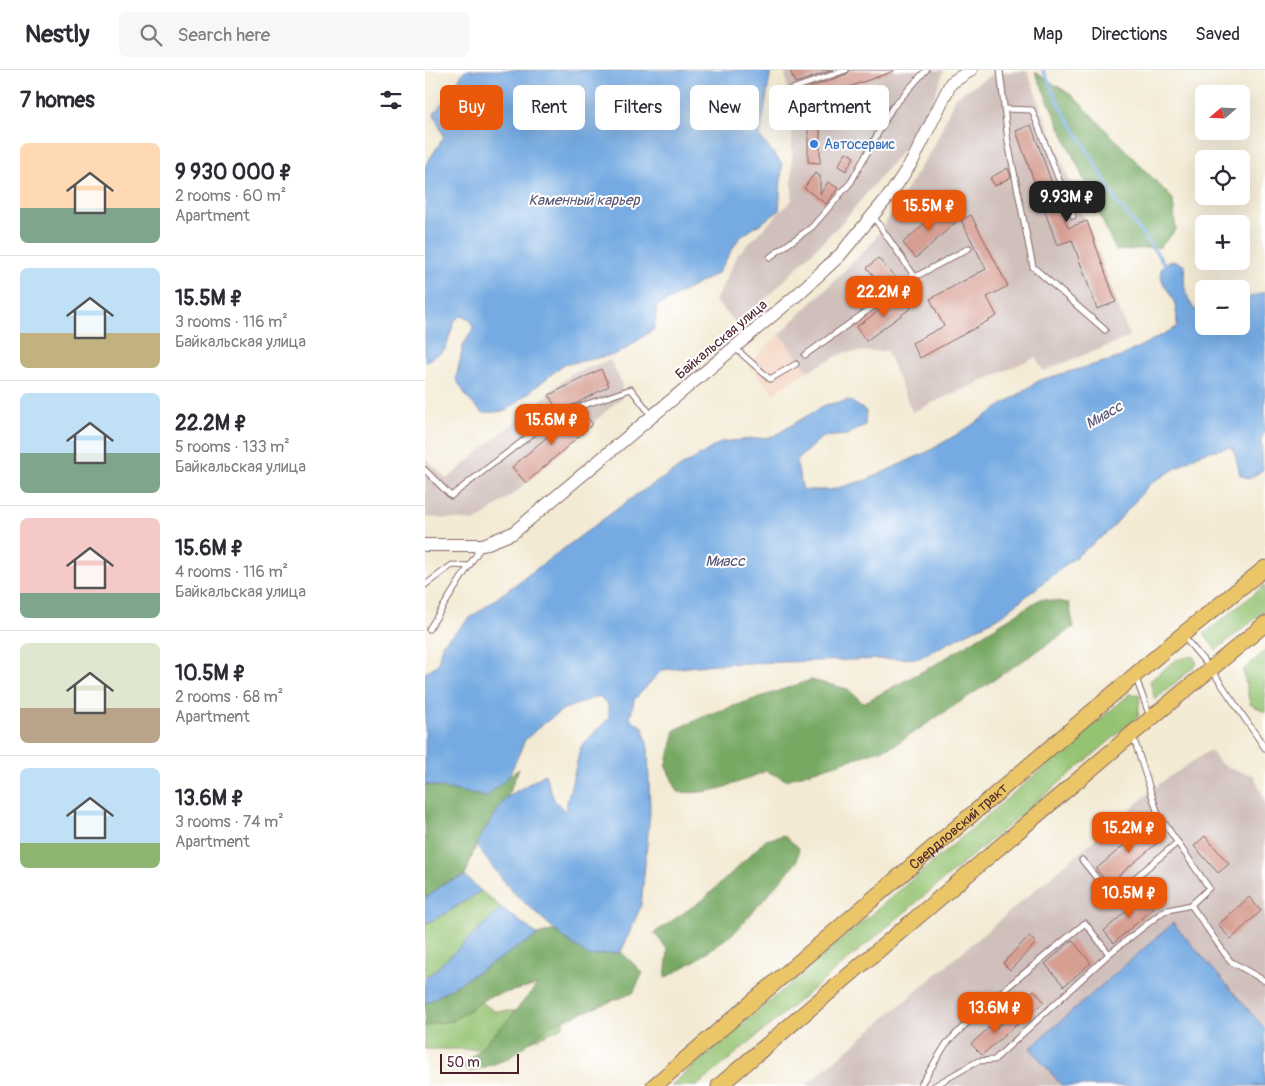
<!DOCTYPE html>
<html lang="en">
<head>
<meta charset="utf-8">
<style>
  body { margin:0; font-family:Pangolin,sans-serif; background:#f7f7f7; color:#2b2b33; height:100vh; display:flex; flex-direction:column; font-size:19px; white-space:nowrap }
  * { box-sizing:border-box; margin:0 }
  p { font-size:16px; color:#7c7c81 }
  .icon { flex:none; width:28px; height:28px; fill:none; stroke:currentColor; stroke-width:2; stroke-linecap:round; stroke-linejoin:round }
  .map { position:relative; flex:1; overflow:hidden }
  .sheet { display:flex; flex-direction:column; background:#fff; width:425px }
  .sheet>* { flex:none }
  .hud { position:absolute; left:15px; top:15px; width:475px; height:45px; display:flex; gap:10px }
  .needle { width:32px; rotate:251deg }
  .fabs { position:absolute; left:770px; top:15px; display:grid; gap:10px }
  .fabs a { display:grid; place-items:center; width:55px; height:55px; border-radius:8px; background:#fff; box-shadow:0 5px 20px #0002; font-size:25px }
  .scale { position:absolute; left:15px; bottom:12px; width:79px; box-sizing:border-box; padding-left:5px; border:2px solid #4a1f2b; border-top:0; font-size:14px; line-height:18px; white-space:nowrap; color:#4a1f2b; -webkit-text-stroke:4px #fff; paint-order:stroke }
  .price { position:absolute; translate:-50% -42px; padding:0 11px; border-radius:10px; background:#ea580c; color:#fff; font-size:16px; line-height:32px; filter:drop-shadow(0 1px 2px #0008) }
  .price::after { content:''; position:absolute; left:50%; top:30px; width:15px; height:11px; margin-left:-8px; background:inherit; clip-path:polygon(0 0,100% 0,50% 100%) }
  .price.selected { background:#222; color:#fff }
  ul { padding:0; list-style:none }
  li { display:flex; align-items:center; gap:15px; height:125px; padding:0 20px }
  li+li { border-top:1px solid #e1e1e2 }
  li span { display:grid; place-items:center; flex:none; width:140px; height:100px; border-radius:8px; color:#555 }
  li>.icon { margin-inline-start:auto }
  span .icon { width:60px; height:60px; fill:#fffc; stroke-width:1 }
  li b { font-size:21px }
  h2 { display:flex; justify-content:space-between; align-items:center; height:60px; padding:0 20px; font-size:21px }
  .pill { padding:0 18px; border-radius:8px; background:#fff; box-shadow:0 5px 20px #0002; font-size:18px; line-height:45px }
  .pill.selected { background:#ea580c; color:#fff }
  header { display:flex; align-items:center; gap:30px; box-sizing:border-box; height:70px; padding:0 25px; background:#fff; border-bottom:1px solid #e1e1e2 }
  header strong { font-size:24px }
  nav { display:flex; gap:28px; margin-inline-start:auto; font-size:18px }
  .search { width:350px; height:45px; background:#f7f7f7; display:flex; align-items:center; gap:12px; box-sizing:border-box; padding:0 18px; border-radius:8px; color:#7c7c81; font-size:19px }
  main { display:flex; flex:1; min-height:0 }
  .map>svg:first-child { display:block }
</style>
</head>
<body>
<header>
<strong>Nestly</strong>
<div class="search"><svg class="icon" aria-label="search" viewBox="0 0 24 24"><circle cx="10" cy="10" r="6"/><path d="M15 15l6 6"/></svg>Search here</div>
<nav><a>Map</a><a>Directions</a><a>Saved</a></nav>
</header>
<main>
<section class="sheet">
<h2>7 homes<svg class="icon" aria-label="filters" viewBox="0 0 24 24"><path d="M4 7h16M4 17h16"/><circle cx="9" cy="7" r="2"/><circle cx="15" cy="17" r="2"/></svg></h2>
<ul>
<li><span style="background:linear-gradient(#ffd9b3 65%,#7fa58c 0)"><svg class="icon" aria-label="home" viewBox="0 0 24 24"><path d="M3 11l9-7 9 7M6 9v11h12V9"/></svg></span><div><b>9 930 000 ₽</b><p>2 rooms · 60 m²</p><p>Apartment</p></div></li>
<li><span style="background:linear-gradient(#bfe0f5 65%,#c2b280 0)"><svg class="icon" aria-label="home" viewBox="0 0 24 24"><path d="M3 11l9-7 9 7M6 9v11h12V9"/></svg></span><div><b>15.5M ₽</b><p>3 rooms · 116 m²</p><p>Байкальская улица</p></div></li>
<li><span style="background:linear-gradient(#bfe0f5 60%,#7fa58c 0)"><svg class="icon" aria-label="home" viewBox="0 0 24 24"><path d="M3 11l9-7 9 7M6 9v11h12V9"/></svg></span><div><b>22.2M ₽</b><p>5 rooms · 133 m²</p><p>Байкальская улица</p></div></li>
<li><span style="background:linear-gradient(#f6c9c9 75%,#7fa58c 0)"><svg class="icon" aria-label="home" viewBox="0 0 24 24"><path d="M3 11l9-7 9 7M6 9v11h12V9"/></svg></span><div><b>15.6M ₽</b><p>4 rooms · 116 m²</p><p>Байкальская улица</p></div></li>
<li><span style="background:linear-gradient(#dfe7d0 65%,#b9a48a 0)"><svg class="icon" aria-label="home" viewBox="0 0 24 24"><path d="M3 11l9-7 9 7M6 9v11h12V9"/></svg></span><div><b>10.5M ₽</b><p>2 rooms · 68 m²</p><p>Apartment</p></div></li>
<li><span style="background:linear-gradient(#bfe0f5 75%,#8fb573 0)"><svg class="icon" aria-label="home" viewBox="0 0 24 24"><path d="M3 11l9-7 9 7M6 9v11h12V9"/></svg></span><div><b>13.6M ₽</b><p>3 rooms · 74 m²</p><p>Apartment</p></div></li>
</ul>
</section>
<div class="map">
<svg width="840" height="1016" viewBox="0 0 840 1016">
  <rect width="100%" height="100%" fill="#fff"/>
  <filter id="ink" filterUnits="userSpaceOnUse"><feTurbulence type="fractalNoise" baseFrequency=".02" numOctaves="2"/><feDisplacementMap in="SourceGraphic" scale="10" xChannelSelector="R" yChannelSelector="G"/><feConvolveMatrix kernelMatrix="1 2 1 2 8 2 1 2 1" color-interpolation-filters="sRGB"/></filter>
  <filter id="wash" filterUnits="userSpaceOnUse"><feTurbulence type="fractalNoise" baseFrequency=".0096" numOctaves="4" result="noise"/><feDisplacementMap in="SourceGraphic" scale="20" xChannelSelector="R" yChannelSelector="G"/><feGaussianBlur stdDeviation="1.12" result="paint"/><feColorMatrix in="noise" values="0 0 0 0 0 0 0 0 0 0 0 0 0 0 0 0 0 1.4 0 .05"/><feComposite in="paint" operator="in"/></filter>
  <g filter="url(#wash)">
    <rect width="100%" height="100%" fill="#f3ead3"/>
    <path fill="#f4d3c0" d="M355 264 382 301 349 323 322 295Z"/>
    <g fill="#d0c0bc">
      <path d="M360 0H519L500 53 420 149 314 256 290 231 313 184 367 130V37L363 26Z"/>
      <path d="M602 1 705 267 618 301 611 287 487 342 462 281 421 282 382 301 355 264 448 172 510 74 530 27 570 3Z"/>
      <path d="M185 290 196 312 198 326 92 421 51 451 0 447V389L22 409 146 304Z"/>
      <path d="M785 680 796 694 812 701 829 705 840 731V1016H380L738 711Z"/>
    </g>
    <g fill="#94c372" stroke="#6f714e">
      <path d="M840 515V541L791 580 779 564Z"/>
      <path d="M840 581V642L825 634 818 600Z"/>
      <path d="M768 586 772 594 730 630 725 611 750 590Z"/>
      <path d="M706 623 715 626 713 647 272 1016H245Z"/>
      <path d="M56 821 77 838 6 904 0 907V854L20 844Z"/>
      <path d="M18 918H37L69 941H143L137 957 89 979H0V928Z"/>
    </g>
    <g fill="#77a964" stroke="#606448">
      <path d="M610 2 648 26 748 129 751 160 735 177 691 181Z"/>
      <path d="M615 529 644 533 649 557 468 676 361 710 341 701C308 714 290 725 253 722L241 697 250 660 282 645 386 610 423 619 438 633 511 594Z"/>
      <path d="M94 699 82 727 59 761 51 775 40 806 20 813 0 829V714L61 727 84 706Z"/>
      <path d="M359 765 374 778 372 792 310 862 271 890 240 908 243 880 229 863 279 829 341 770Z"/>
      <path d="M130 860 163 886 196 882 218 903 208 923 128 954 83 989 46 1002 37 997 81 952 112 915 63 927 28 951 9 953 0 957V934L113 865Z"/>
    </g>
    <g fill="#75aae2" stroke="#606486">
      <path d="M40 0H346L335 67 357 94 354 141 314 168 293 203 232 236 229 259 193 284 138 295 81 341 58 343 43 329 31 309 38 276 48 258 45 249 36 246 30 250 20 280 0 292V96L19 67 9 44Z"/>
      <path d="M751 191 760 196C758 215 759 222 769 239L779 242V256H816V230L840 222V361L836 370 838 400 824 409 815 405 810 384 806 377 776 383 725 414 685 460 576 546 494 588 290 594 237 600 209 630 205 649 218 657 223 678 225 742 216 836 196 882 163 886 130 860 87 821 51 776 59 761 82 727 120 704 129 730 140 741 156 676 184 648 183 634 174 626 137 640 113 658 100 670 84 706 61 727 0 714V603L13 594 17 574 45 548 211 425 296 372 347 367 400 335 424 330 441 341 440 355 422 365 397 367 371 391 378 420H405L441 410 504 381 541 359 615 310 693 288 752 257C752 250 752 239 749 232 744 218 735 216 736 198L743 192Z"/>
      <path d="M40 806 56 821 20 844 0 854V829L20 813Z"/>
      <path d="M77 838 113 865 0 934V907L6 904Z"/>
      <path d="M748 853 840 959V1016H637L605 978Z"/>
    </g>
    <g fill="none" stroke-linecap="round" stroke-linejoin="round">
      <path stroke="#75aae2" stroke-width="3" d="M618 0 635 36 669 91 693 134 709 153 742 197"/>
    </g>
    <g id="blocks">
      <g fill="#d79e92">
        <path d="M365 0H408L370 13Z"/>
        <path d="M425 0H469V1L393 28 399 46 395 48V93L383 92V49L378 33 367 37 363 26 422 4Z"/>
        <path d="M606 55 643 158 662 151 691 232 672 239 647 170 632 175 591 61Z"/>
        <path d="M421 82 429 87 421 101 413 96Z"/>
        <path d="M583 98 586 107 570 116 565 108Z"/>
        <path d="M390 103 395 106V124L403 112 413 118 401 134 379 118Z"/>
        <path d="M518 137 531 152 491 188 478 173Z"/>
        <path d="M546 145 583 216 562 227 572 246 495 288 487 273 519 256 505 229 561 199 536 150Z"/>
        <path d="M453 188 471 208 460 218 442 198Z"/>
        <path d="M477 224 486 238 441 271 431 257Z"/>
        <path d="M176 299 184 316 150 334 132 340 124 325Z"/>
        <path d="M156 341 168 354 101 413 87 397 138 353 136 348Z"/>
        <path d="M725 753 738 768 684 814 671 799Z"/>
        <path d="M780 766 804 794 793 803 769 776Z"/>
        <path d="M718 826 729 838 689 873 679 861Z"/>
        <path d="M824 827 836 841 806 869 793 855Z"/>
        <path d="M604 866 611 873 585 900 578 893Z"/>
        <path d="M647 870 666 893 639 916 620 894Z"/>
        <path d="M609 920 619 932 608 941 599 929Z"/>
        <path d="M589 942 596 951 557 985 546 974 568 954 571 958Z"/>
      </g>
    </g>
  </g>
  <g filter="url(#ink)">
    <use href="#blocks" fill-opacity="0" stroke="#856666" stroke-width="1"/>
    <g fill="none" stroke-linecap="round" stroke-linejoin="round">
      <g stroke="#856666" stroke-width="7">
        <g id="service">
          <path d="M575 0 583 72 608 197 680 260"/>
          <path d="M364 20 421 0"/>
          <path d="M579 39 607 40 648 146"/>
          <path d="M448 146 490 207"/>
          <path d="M345 187 387 157 426 112 467 38 501 0"/>
          <path d="M310 278 345 309 371 294"/>
          <path d="M380 285 490 207 544 178"/>
          <path d="M0 400 26 426 133 344 206 319 227 346"/>
          <path d="M0 515 27 495 44 496"/>
          <path d="M4 559 56 477"/>
          <path d="M758 566 786 599 840 678"/>
          <path d="M711 608 725 647"/>
          <path d="M657 790 687 827 753 772"/>
          <path d="M766 835 805 891 840 911"/>
          <path d="M495 1016 521 974 557 938 660 853 684 884"/>
          <path d="M509 1016 553 991 569 990 684 884 739 841 766 835 784 818 733 744 708 666"/>
        </g>
      </g>
      <g stroke="#856666" stroke-width="14">
        <path id="tertiary" d="M0 475H58L88 463 373 224 415 185 467 122 488 90 526 13 546 0"/>
      </g>
      <g stroke="#856666" stroke-width="17">
        <g id="primary">
          <path id="s1" d="M229 1016 757 565 840 498"/>
          <path d="M294 1016 707 664 840 554"/>
        </g>
      </g>
      <use href="#service" stroke="#fff" stroke-width="5"/>
      <use href="#tertiary" stroke="#fff" stroke-width="12"/>
      <use href="#primary" stroke="#eac669" stroke-width="15"/>
    </g>
  </g>
  <circle fill="#3f7fe0" stroke="#fff" stroke-width="2" cx="389" cy="74" r="5"/>
  <g text-anchor="middle" stroke-width="4" stroke-linejoin="round" paint-order="stroke">
    <g font-size="14" fill="#366cbe" stroke="#fff" text-anchor="start">
      <text x="399" y="79">Автосервис</text>
    </g>
    <g font-size="14" fill="#4a1f2b" stroke="#fff">
      <text transform="translate(296 269) rotate(-40)" y="5">Байкальская улица</text>
      <text dy="5" stroke="none"><textPath href="#s1" startOffset="400">Свердловский тракт</textPath></text>
    </g>
    <g font-size="15" font-style="italic" fill="#5b5774" stroke="#fff">
      <text x="159" y="135">Каменный карьер</text>
      <text transform="translate(679 345) rotate(-30)" y="5">Миасс</text>
      <text x="300" y="496">Миасс</text>
    </g>
  </g>
</svg>
<div class="fabs">
<a><svg class="needle" viewBox="-14 -14 28 28"><path d="M0-13l5 13h-10z" fill="#e53935"/><path d="M0 13l5-13h-10z" fill="#7c7c81"/></svg></a>
<a><svg class="icon" aria-label="locate" viewBox="0 0 24 24"><circle cx="12" cy="12" r="6"/><path d="M12 2v4M12 18v4M2 12h4M18 12h4"/></svg></a>
<a>+</a>
<a>−</a>
</div>
<div class="scale">50 m</div>
<b class="price selected" style="left:642px;top:153px">9.93M ₽</b>
<b class="price" style="left:504px;top:162px">15.5M ₽</b>
<b class="price" style="left:459px;top:248px">22.2M ₽</b>
<b class="price" style="left:127px;top:376px">15.6M ₽</b>
<b class="price" style="left:704px;top:784px">15.2M ₽</b>
<b class="price" style="left:704px;top:849px">10.5M ₽</b>
<b class="price" style="left:570px;top:964px">13.6M ₽</b>
<div class="hud">
<a class="pill selected">Buy</a>
<a class="pill">Rent</a>
<a class="pill">Filters</a>
<a class="pill">New</a>
<a class="pill">Apartment</a>
</div>
</div>
</main>
</body>
</html>
